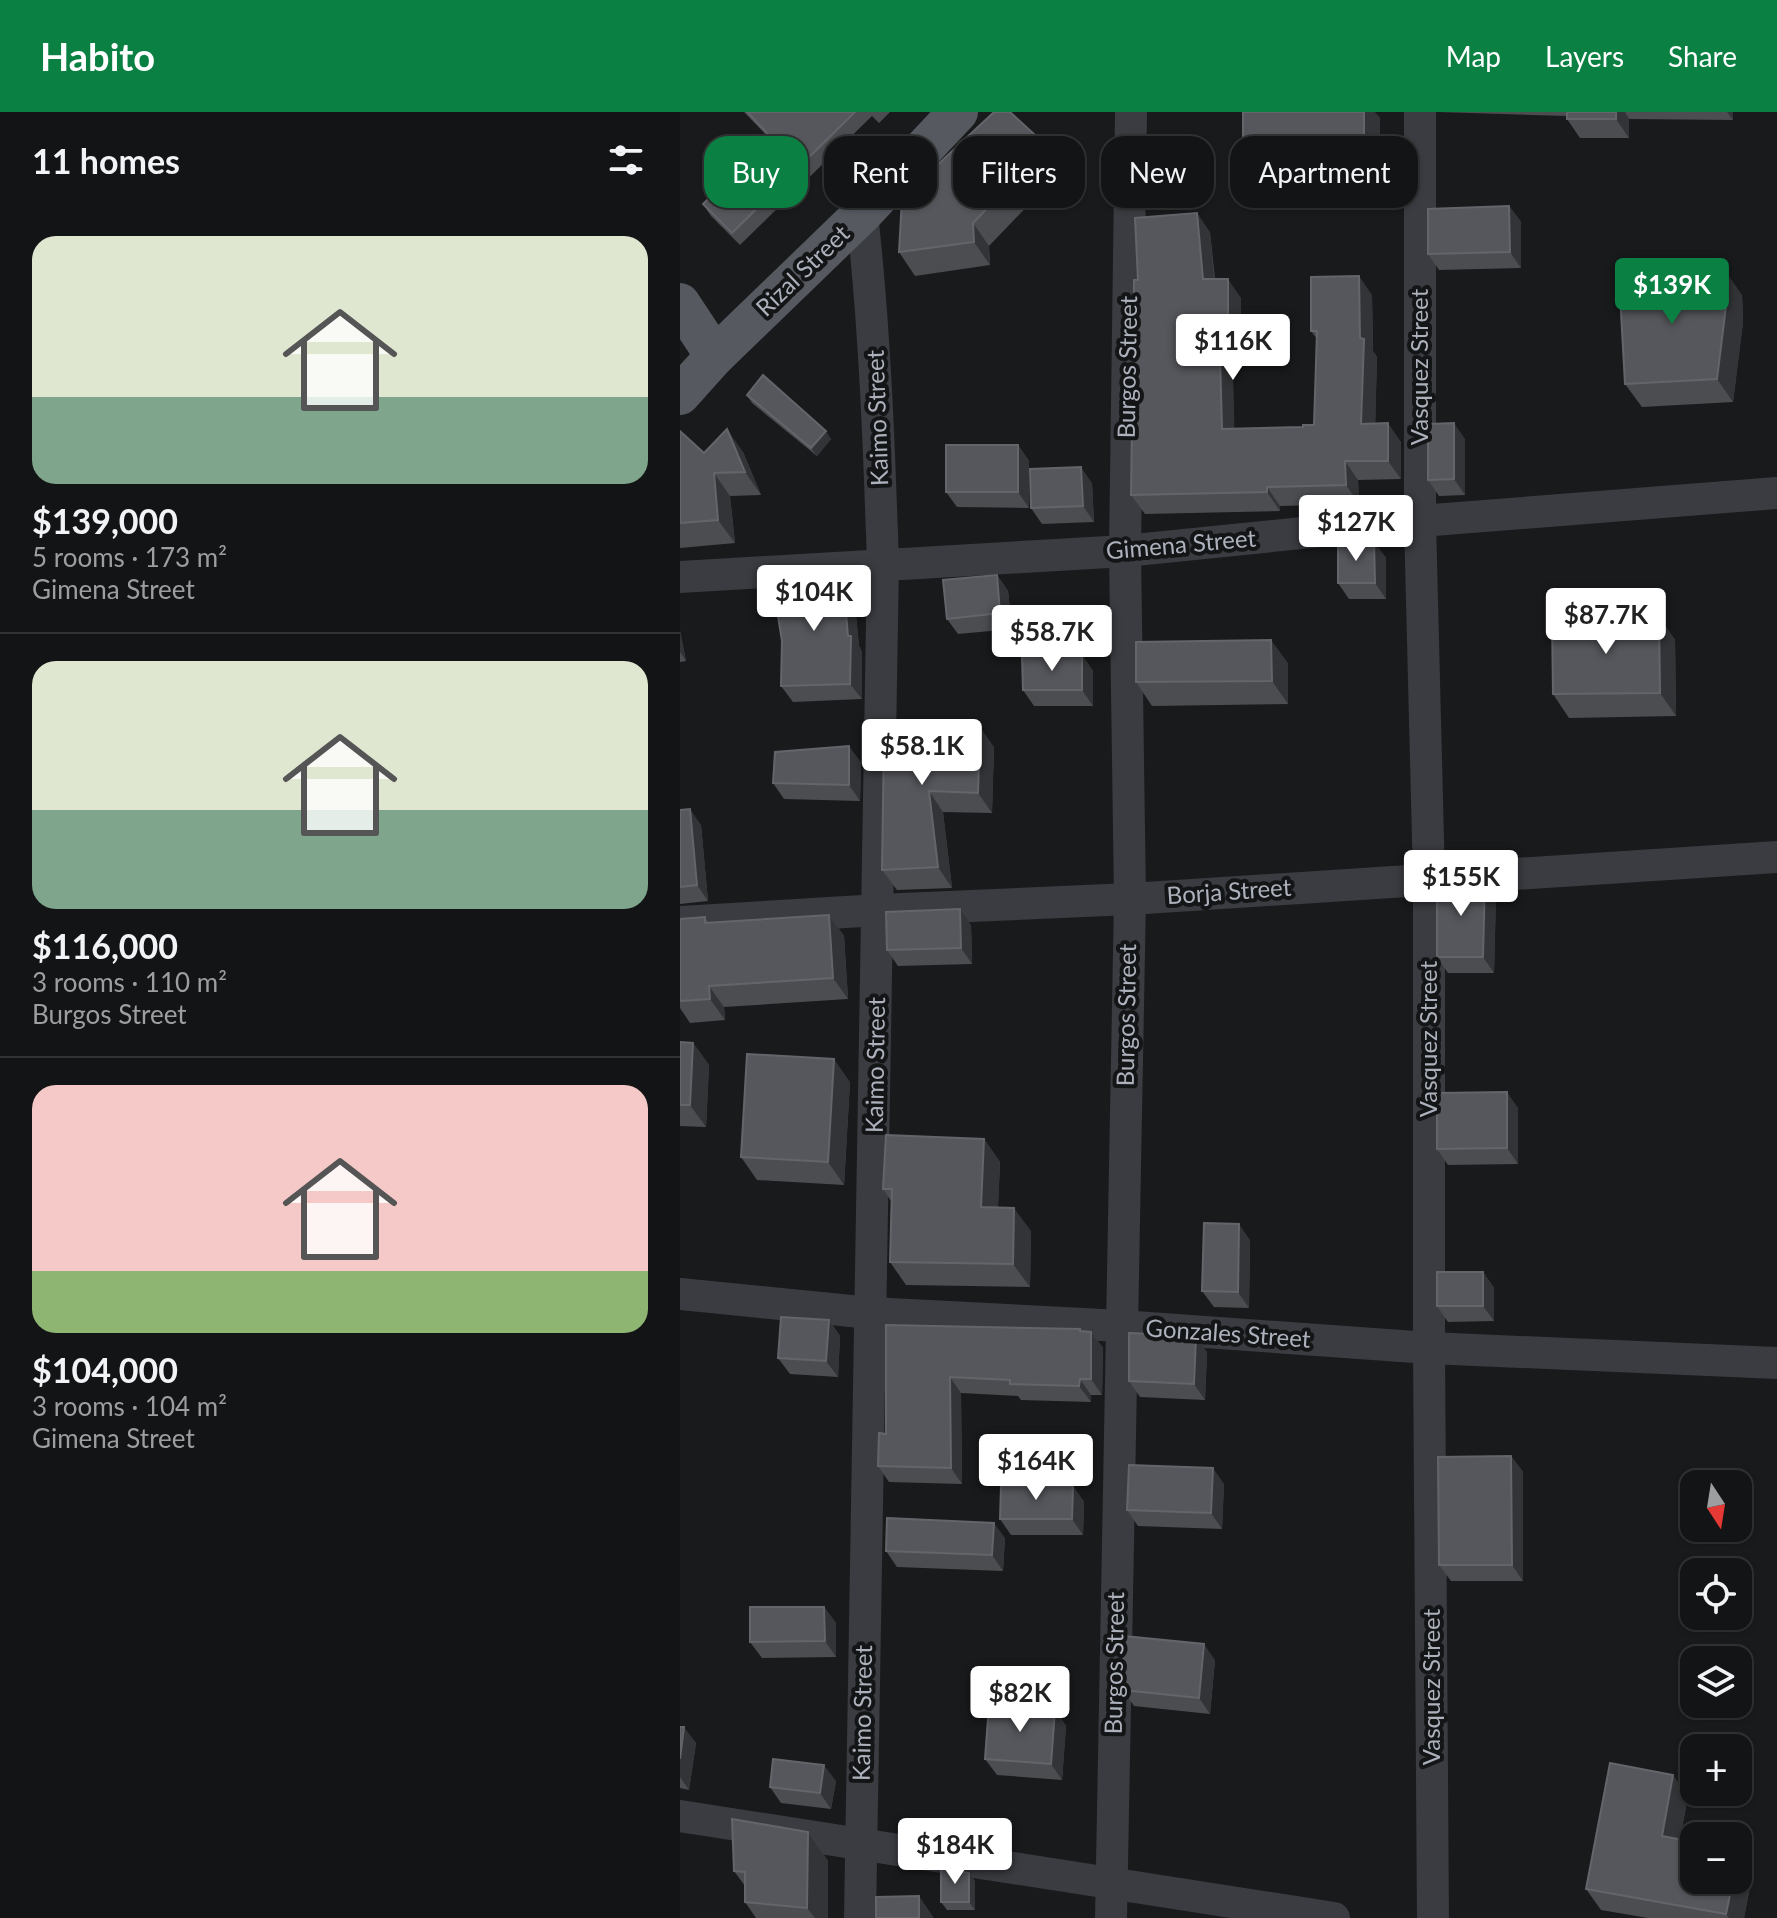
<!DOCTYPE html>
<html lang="en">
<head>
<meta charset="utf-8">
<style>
  body { margin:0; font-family:Lato,sans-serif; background:#1c1d1e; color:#f1f3f6; height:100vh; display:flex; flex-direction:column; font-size:30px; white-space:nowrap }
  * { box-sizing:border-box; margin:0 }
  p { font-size:26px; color:#9d9ea0 }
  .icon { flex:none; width:44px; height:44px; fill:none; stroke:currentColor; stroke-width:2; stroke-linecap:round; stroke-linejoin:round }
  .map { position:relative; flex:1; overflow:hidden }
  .details { display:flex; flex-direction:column; background:#131415; width:680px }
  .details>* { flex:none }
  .top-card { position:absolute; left:24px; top:24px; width:760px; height:72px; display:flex; gap:16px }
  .needle { width:52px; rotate:168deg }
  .tools { position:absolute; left:1000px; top:1358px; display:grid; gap:16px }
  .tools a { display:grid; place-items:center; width:72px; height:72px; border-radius:16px; background:#131415; box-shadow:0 2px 6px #0004,0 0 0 2px #323334; font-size:40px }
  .price { position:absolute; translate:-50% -68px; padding:0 18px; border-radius:8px; background:#fff; color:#222; font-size:26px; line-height:52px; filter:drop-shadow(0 2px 4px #0008) }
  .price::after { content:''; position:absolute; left:50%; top:48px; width:24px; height:18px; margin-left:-12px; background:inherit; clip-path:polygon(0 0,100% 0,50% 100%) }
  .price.on { background:#0b8043; color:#fff }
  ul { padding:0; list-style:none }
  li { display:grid; align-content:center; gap:16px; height:424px; padding:0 32px }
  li+li { border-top:2px solid #323334 }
  li span { display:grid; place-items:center; height:248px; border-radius:24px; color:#555 }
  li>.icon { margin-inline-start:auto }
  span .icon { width:144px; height:144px; fill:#fffc; stroke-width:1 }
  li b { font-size:34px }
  h2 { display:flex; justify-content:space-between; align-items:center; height:96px; padding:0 32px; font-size:34px }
  .tag { padding:0 28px; border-radius:24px; background:#131415; box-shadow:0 2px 6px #0004,0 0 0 2px #323334; font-size:28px; line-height:72px }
  .tag.on { background:#0b8043; color:#fff }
  header { display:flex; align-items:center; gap:48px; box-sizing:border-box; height:112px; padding:0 40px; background:#0b8043; color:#fff }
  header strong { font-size:38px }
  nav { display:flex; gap:44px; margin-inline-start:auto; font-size:28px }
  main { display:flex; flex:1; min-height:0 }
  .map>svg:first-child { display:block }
</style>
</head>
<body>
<header>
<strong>Habito</strong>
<nav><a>Map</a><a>Layers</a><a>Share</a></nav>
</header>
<main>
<section class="details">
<h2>11 homes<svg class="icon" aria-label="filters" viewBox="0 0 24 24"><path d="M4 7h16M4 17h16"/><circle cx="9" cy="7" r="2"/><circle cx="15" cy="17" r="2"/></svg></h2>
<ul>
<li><span style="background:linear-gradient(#dfe7d0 65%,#7fa58c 0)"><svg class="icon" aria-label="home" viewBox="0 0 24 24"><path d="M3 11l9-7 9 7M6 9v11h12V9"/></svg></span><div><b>$139,000</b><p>5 rooms · 173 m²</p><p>Gimena Street</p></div></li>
<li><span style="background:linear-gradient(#dfe7d0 60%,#7fa58c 0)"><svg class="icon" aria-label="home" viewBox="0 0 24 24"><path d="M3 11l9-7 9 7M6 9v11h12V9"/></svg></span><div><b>$116,000</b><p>3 rooms · 110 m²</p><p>Burgos Street</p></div></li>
<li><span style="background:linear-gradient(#f6c9c9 75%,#8fb573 0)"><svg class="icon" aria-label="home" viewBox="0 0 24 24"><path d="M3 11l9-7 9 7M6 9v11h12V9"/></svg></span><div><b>$104,000</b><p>3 rooms · 104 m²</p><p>Gimena Street</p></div></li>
</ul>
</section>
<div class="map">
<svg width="1097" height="1806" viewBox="0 0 1097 1806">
  <rect width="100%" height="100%" fill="#191a1c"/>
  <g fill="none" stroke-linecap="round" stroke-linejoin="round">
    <g stroke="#3a3c41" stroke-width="32">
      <path d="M740 0V409L749 767V1236L753 1806"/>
      <path d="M0 465 445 439 740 409 1097 381"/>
      <path d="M0 810 199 798 450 787 1097 745"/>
      <path d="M0 1182 191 1201 441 1214 749 1236 1097 1251"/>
      <path d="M0 1704 654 1806"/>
      <path d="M180 1806 203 451C199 334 195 218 182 102"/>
      <path d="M431 1806 450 787 445 439 451 0"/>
    </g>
    <g stroke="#565960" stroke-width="40">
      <path d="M0 191 35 244"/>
      <path d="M0 283 35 244 182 102 278 0"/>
    </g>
  </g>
  <g fill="#4b4d51">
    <path d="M64 0H210L199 11 192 4 60 133 31 104 23 92 90 27Z"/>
    <path d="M758 0H1053V8L949 7V26H900L887 7V4Z"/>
    <path d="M700 6V59L579 60 563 37Z"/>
    <path d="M367 34 383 57 309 134 310 153 235 164 219 140Z"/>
    <path d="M829 94 841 110V156L759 158 748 142Z"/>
    <path d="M530 120 535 167 561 186V227H552L554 317 623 315 634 313 637 227 631 219 692 183 693 239 697 245 695 311 721 330V367L678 368 679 392 600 394V399L465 402 451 383 458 168Z"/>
    <path d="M1062 183 1063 210 1053 290 962 295 945 272Z"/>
    <path d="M67 283 151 327 137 344 72 291Z"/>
    <path d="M0 319 24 341 63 340 81 383 50 384 55 431 0 436Z"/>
    <path d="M785 327V383L759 384 748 368Z"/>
    <path d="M338 333 349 349V396L277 395 266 380Z"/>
    <path d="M412 371 414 410 362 412 351 396Z"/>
    <path d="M694 430 706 446V487H669L658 471Z"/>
    <path d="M317 463 328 479 332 517 278 522 267 507Z"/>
    <path d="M174 483 179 534 182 540V587L113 590 101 574 102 529Z"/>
    <path d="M979 505 995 528 996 604 889 606 873 582Z"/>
    <path d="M0 519 6 549 0 550Z"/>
    <path d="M402 543 413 559V594H354L343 578Z"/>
    <path d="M608 551V592L472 594 456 570Z"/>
    <path d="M204 627 314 635 312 701 263 700 272 776 217 778 202 758Z"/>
    <path d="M181 650 180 689 104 687 93 671Z"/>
    <path d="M0 698 21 713 28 789 0 792Z"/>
    <path d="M816 782 814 861H768L757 845Z"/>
    <path d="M149 803 164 824 168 887 44 895 45 908 10 911 0 896V807L25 805 28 810Z"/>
    <path d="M291 813 292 852 218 854 207 838Z"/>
    <path d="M0 930 13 931 29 953 26 1015 0 1014Z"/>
    <path d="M170 970 164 1073 77 1068 61 1045Z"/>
    <path d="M838 996V1052L768 1053 757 1037Z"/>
    <path d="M304 1027 320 1050 318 1095 351 1119 350 1175 226 1173 210 1150 211 1089 203 1077Z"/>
    <path d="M570 1128 569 1196 534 1195 522 1179Z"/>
    <path d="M803 1160 814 1176V1209L768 1210 757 1194Z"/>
    <path d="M149 1208 160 1224 158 1265 110 1262 98 1246Z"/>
    <path d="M206 1213 411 1220 423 1236 422 1283H411V1290L341 1288 338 1284 281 1281 282 1372 209 1370 198 1354 206 1322Z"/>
    <path d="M527 1240 525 1288 460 1285 449 1269Z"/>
    <path d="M831 1344 843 1360V1469H771L759 1453Z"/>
    <path d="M544 1372 542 1417 458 1414 447 1398Z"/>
    <path d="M393 1374 404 1390 403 1423H331L320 1407Z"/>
    <path d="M325 1426 323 1459 217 1455 206 1439Z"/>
    <path d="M144 1495 156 1511V1545L82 1546 70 1530Z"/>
    <path d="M535 1548 530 1602 454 1594 443 1578Z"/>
    <path d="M375 1598 386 1614 382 1668 317 1663 305 1647Z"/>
    <path d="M0 1615 16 1631 9 1678 0 1676Z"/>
    <path d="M156 1669 151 1697 101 1691 90 1675Z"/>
    <path d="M1008 1684 1000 1727 1073 1759 1064 1806H968L921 1798 906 1777Z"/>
    <path d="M128 1720 148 1749V1806H76L65 1790V1774L54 1759Z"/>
    <path d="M289 1761 295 1769V1798H267L261 1790Z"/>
  </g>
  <g fill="#333437">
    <path d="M684 0H695L700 6V59L684 36Z"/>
    <path d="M936 0H945L949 7V26L936 7Z"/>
    <path d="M1047 0H1053V8Z"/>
    <path d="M829 94 841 110V156L830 140Z"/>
    <path d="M517 101 530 120 536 186 523 167Z"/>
    <path d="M293 111 309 134 310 153 294 130Z"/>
    <path d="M1046 160 1062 183 1063 210 1053 290 1037 267Z"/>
    <path d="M679 164 692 183 693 239 697 245 695 330 681 312Z"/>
    <path d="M548 167 561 186V227L548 208Z"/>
    <path d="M539 208 552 227 555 336 542 317Z"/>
    <path d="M708 311 721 330V367L708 349Z"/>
    <path d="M774 311 785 327V383L774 367Z"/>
    <path d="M47 317 63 340 81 383 65 360Z"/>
    <path d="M146 319 151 327 137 344 131 336Z"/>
    <path d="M338 333 349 349V396L338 380Z"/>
    <path d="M665 349 678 368 679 392 666 373Z"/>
    <path d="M401 355 412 371 414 410 403 394Z"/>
    <path d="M34 361 50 384 55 431 38 408Z"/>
    <path d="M587 375 600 394V399L587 380Z"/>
    <path d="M694 430 706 446V487L695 471Z"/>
    <path d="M317 463 328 479 332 517 320 501Z"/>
    <path d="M163 467 174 483 179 534 182 540V587L170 572 168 524Z"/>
    <path d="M979 505 995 528 996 604 980 581Z"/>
    <path d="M0 519 6 549 0 540Z"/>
    <path d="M591 528 608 551V592L592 569Z"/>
    <path d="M402 543 413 559V594L402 578Z"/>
    <path d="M300 615 314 635 312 701 298 681Z"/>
    <path d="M169 634 181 650 180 689 169 673Z"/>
    <path d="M249 679 263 700 272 776 258 755Z"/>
    <path d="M10 697 21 713 28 789 17 773Z"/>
    <path d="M805 766 816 782 814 861 803 845Z"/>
    <path d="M280 797 291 813 292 852 281 836Z"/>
    <path d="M149 803 164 824 168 887 153 866Z"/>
    <path d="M29 874 44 895 45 908 30 887Z"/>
    <path d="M13 931 29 953 26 1015 10 993Z"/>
    <path d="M154 947 170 970 164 1073 148 1050Z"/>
    <path d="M827 980 838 996V1052L827 1036Z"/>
    <path d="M304 1027 320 1050 317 1118 301 1095Z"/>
    <path d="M334 1096 351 1119 350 1175 333 1152Z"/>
    <path d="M559 1112 570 1128 569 1196 558 1180Z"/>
    <path d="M803 1160 814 1176V1209L803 1194Z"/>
    <path d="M149 1208 160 1224 158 1265 146 1249Z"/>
    <path d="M400 1217 411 1233V1220L423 1236 422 1283 411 1267Z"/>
    <path d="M516 1224 527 1240 525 1288 514 1272Z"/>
    <path d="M270 1265 281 1281 282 1372 271 1356Z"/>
    <path d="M400 1267 411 1283V1290L399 1274Z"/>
    <path d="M831 1344 843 1360V1469L832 1453Z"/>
    <path d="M533 1356 544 1372 542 1417 531 1401Z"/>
    <path d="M393 1374 404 1390 403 1423 392 1407Z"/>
    <path d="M314 1411 325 1426 323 1459 312 1443Z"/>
    <path d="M144 1495 156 1511V1545L145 1529Z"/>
    <path d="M524 1532 535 1548 530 1602 519 1586Z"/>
    <path d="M375 1598 386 1614 382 1668 371 1652Z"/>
    <path d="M4 1615 16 1631 9 1678 0 1665V1647Z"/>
    <path d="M144 1653 156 1669 151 1697 140 1681Z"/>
    <path d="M993 1663 1008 1684 996 1745 982 1724Z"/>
    <path d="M128 1720 148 1749V1806H135L127 1796Z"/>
    <path d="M1058 1738 1073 1759 1064 1806H1049L1046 1802 1053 1768H1058Z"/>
    <path d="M289 1761 295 1769V1798L289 1790Z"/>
    <path d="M239 1784 254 1806H239Z"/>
  </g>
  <g fill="#56575c" stroke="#63656b" stroke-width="2">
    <path d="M67 0H175L52 121 23 92 91 25Z"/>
    <path d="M314 0H330L367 34 293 111 294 130 219 140 222 86Z"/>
    <path d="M563 0H684V36L563 37Z"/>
    <rect x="887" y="0" width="49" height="7"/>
    <path d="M829 94 830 140 748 142V97Z"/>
    <path d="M517 101 523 167H548V208H539L542 317 623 315V313H634L637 219H631V165L679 164 680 226 684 227 681 312 708 311V349H665L666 373 587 375V380L451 383 454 168H458L455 106Z"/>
    <path d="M1046 160 1047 186 1037 267 945 272 939 164Z"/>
    <path d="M83 263 146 319 131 336 67 283Z"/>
    <path d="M774 311V367L748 368V312Z"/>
    <path d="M47 317 65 360 34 361 38 408 0 411V319L24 341Z"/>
    <rect x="266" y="333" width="72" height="47"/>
    <path d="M401 355 403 394 351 396 350 357Z"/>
    <path d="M658 430H694L695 471H658Z"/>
    <path d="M317 463 320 501 267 507 263 468Z"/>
    <path d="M163 467 168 524H171L170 572 101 574 102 529 93 473Z"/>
    <path d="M979 505 980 581 873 582 872 507Z"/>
    <path d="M591 528 592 569 456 570V530Z"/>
    <path d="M402 543V578H343L342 544Z"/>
    <path d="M207 612 300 615 298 681 249 679 258 755 202 758 204 627H207Z"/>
    <path d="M169 634V673L93 671 95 640Z"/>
    <path d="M10 697 17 773 0 775V698Z"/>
    <path d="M805 766 803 845H757V769Z"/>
    <path d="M280 797 281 836 207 838 206 800Z"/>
    <path d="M149 803 153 866 29 874 30 887 0 889V807L25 805V811Z"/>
    <path d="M0 930 13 931 10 993H0Z"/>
    <path d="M67 942 154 947 148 1050 61 1045Z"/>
    <path d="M827 980V1036L757 1037V981Z"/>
    <path d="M206 1023 304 1027 301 1095 334 1096 333 1152 210 1150 212 1077H203Z"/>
    <path d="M524 1111 559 1112 558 1180 522 1179Z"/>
    <rect x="757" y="1160" width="46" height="34"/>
    <path d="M101 1205 149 1208 146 1249 98 1246Z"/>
    <path d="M206 1213 400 1217V1219L411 1220V1267H400L399 1274 330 1272V1268L270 1265 271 1356 198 1354 199 1321 206 1322Z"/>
    <path d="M449 1221 516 1224 514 1272 449 1269Z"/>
    <path d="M831 1344 832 1453H759L758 1345Z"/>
    <path d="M449 1353 533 1356 531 1401 447 1398Z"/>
    <path d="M321 1374H393L392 1407H320Z"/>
    <path d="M207 1406 314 1411 312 1443 206 1439Z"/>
    <path d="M70 1495H144L145 1529 70 1530Z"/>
    <path d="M444 1524 524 1532 519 1586 443 1578Z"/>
    <path d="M309 1593 375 1598 371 1652 305 1647Z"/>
    <path d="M0 1615H4L0 1647Z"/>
    <path d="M93 1647 144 1653 140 1681 90 1675Z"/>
    <path d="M930 1651 993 1663 982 1724 1014 1730V1768H1053L1046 1802 906 1777Z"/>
    <path d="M52 1707 128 1720 127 1796 65 1790V1760L54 1759Z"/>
    <path d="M261 1757 289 1761V1790H261Z"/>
    <path d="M239 1784V1806H196V1785Z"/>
  </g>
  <g text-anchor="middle" stroke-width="8" stroke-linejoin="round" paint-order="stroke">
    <g font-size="24" fill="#acb1bb" stroke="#141517">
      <text transform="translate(123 159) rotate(-44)" y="8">Rizal Street</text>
      <text transform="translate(448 255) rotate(-89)" y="8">Burgos Street</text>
      <text transform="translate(740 255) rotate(-90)" y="8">Vasquez Street</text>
      <text transform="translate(198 306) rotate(-92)" y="8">Kaimo Street</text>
      <text transform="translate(501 433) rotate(-5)" y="8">Gimena Street</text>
      <text transform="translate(549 780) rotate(-4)" y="8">Borja Street</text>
      <text transform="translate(447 903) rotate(-89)" y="8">Burgos Street</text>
      <text transform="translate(749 927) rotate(-90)" y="8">Vasquez Street</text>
      <text transform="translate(196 953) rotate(-89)" y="8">Kaimo Street</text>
      <text transform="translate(548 1222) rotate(4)" y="8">Gonzales Street</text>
      <text transform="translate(435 1551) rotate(-89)" y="8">Burgos Street</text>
      <text transform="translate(752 1575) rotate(-90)" y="8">Vasquez Street</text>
      <text transform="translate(183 1601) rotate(-89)" y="8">Kaimo Street</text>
    </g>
  </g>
</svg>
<div class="tools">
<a><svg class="needle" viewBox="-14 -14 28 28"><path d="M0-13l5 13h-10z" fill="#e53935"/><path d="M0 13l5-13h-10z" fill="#9d9ea0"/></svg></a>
<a><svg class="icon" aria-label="locate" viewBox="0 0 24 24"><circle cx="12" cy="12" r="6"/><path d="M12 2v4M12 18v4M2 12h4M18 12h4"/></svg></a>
<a><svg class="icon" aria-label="layers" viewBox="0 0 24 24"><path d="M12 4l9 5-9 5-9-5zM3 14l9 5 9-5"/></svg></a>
<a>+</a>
<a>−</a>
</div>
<b class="price on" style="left:992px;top:214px">$139K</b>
<b class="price" style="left:553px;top:270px">$116K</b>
<b class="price" style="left:676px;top:451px">$127K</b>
<b class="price" style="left:134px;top:521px">$104K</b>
<b class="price" style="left:926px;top:544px">$87.7K</b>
<b class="price" style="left:372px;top:561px">$58.7K</b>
<b class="price" style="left:242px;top:675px">$58.1K</b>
<b class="price" style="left:781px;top:806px">$155K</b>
<b class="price" style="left:356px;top:1390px">$164K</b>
<b class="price" style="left:340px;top:1622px">$82K</b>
<b class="price" style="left:275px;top:1774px">$184K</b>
<div class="top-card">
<a class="tag on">Buy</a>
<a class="tag">Rent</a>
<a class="tag">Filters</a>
<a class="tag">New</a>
<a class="tag">Apartment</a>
</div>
</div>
</main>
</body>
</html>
